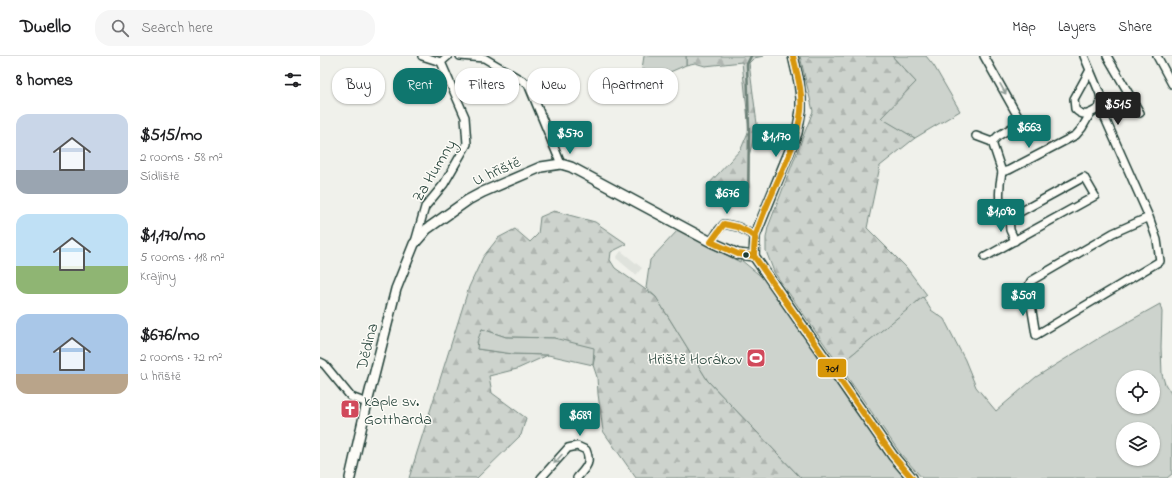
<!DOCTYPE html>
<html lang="en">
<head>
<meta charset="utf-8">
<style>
  body { margin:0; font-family:"Indie Flower",sans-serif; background:#f6f6f6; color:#202124; height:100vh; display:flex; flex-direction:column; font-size:15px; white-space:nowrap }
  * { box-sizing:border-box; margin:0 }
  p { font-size:13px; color:#757577 }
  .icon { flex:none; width:22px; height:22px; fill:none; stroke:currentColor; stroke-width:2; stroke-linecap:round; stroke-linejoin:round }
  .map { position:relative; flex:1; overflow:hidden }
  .drawer { display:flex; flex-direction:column; background:#fff; width:320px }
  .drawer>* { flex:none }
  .hud { position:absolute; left:12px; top:12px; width:380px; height:36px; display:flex; gap:8px }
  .tools { position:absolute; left:796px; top:314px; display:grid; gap:8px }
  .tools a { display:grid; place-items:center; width:44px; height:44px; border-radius:50%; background:#fff; box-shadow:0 1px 3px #0004; font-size:20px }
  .price { position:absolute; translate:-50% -34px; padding:0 9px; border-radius:4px; background:#0f766e; color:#fff; font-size:13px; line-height:26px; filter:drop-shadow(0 1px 2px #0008) }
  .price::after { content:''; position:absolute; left:50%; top:24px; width:12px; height:9px; margin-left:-6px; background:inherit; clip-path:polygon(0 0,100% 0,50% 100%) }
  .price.active { background:#222; color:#fff }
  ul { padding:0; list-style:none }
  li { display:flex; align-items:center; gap:12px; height:100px; padding:0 16px }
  li span { display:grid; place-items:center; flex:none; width:112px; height:80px; border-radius:12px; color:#555 }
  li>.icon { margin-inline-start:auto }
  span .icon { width:48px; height:48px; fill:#fffc; stroke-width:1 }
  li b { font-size:17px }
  h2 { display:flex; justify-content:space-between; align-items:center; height:48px; padding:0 16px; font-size:17px }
  .pill { padding:0 14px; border-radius:16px; background:#fff; box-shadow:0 1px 3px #0004; font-size:14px; line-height:36px }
  .pill.active { background:#0f766e; color:#fff }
  header { display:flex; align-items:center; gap:24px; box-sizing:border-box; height:56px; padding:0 20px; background:#fff; border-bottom:1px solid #e0e0e0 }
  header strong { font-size:19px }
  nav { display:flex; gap:22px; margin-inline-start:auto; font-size:14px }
  .search { width:280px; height:36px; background:#f6f6f6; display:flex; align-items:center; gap:10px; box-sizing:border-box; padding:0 14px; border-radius:16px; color:#757577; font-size:15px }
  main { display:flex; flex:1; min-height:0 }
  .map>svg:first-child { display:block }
</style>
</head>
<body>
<header>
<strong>Dwello</strong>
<div class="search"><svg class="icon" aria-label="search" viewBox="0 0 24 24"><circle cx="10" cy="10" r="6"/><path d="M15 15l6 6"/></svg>Search here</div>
<nav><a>Map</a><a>Layers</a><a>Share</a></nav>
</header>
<main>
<section class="drawer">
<h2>8 homes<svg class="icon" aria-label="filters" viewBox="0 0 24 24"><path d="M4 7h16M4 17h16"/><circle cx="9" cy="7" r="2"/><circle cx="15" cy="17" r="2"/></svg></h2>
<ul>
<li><span style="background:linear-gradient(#c9d6e8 70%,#9aa5b1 0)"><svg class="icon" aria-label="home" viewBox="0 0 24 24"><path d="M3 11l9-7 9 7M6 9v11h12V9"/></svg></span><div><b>$515/mo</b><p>2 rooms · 58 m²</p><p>Sídliště</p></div></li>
<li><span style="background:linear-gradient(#bfe0f5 65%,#8fb573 0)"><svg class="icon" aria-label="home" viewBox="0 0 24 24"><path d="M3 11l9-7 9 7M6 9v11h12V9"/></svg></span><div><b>$1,170/mo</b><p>5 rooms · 118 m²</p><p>Krajiny</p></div></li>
<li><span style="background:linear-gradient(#a9c7e8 75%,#b9a48a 0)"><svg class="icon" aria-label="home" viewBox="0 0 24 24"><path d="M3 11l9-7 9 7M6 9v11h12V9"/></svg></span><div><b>$676/mo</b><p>2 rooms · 72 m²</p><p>U hřiště</p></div></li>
</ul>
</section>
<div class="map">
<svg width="852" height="422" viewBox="0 0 852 422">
  <defs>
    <pattern id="forest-firs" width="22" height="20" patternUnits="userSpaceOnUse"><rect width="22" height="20" fill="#cdd3cd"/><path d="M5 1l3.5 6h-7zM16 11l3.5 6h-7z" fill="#b0b6b1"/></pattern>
  </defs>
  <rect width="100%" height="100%" fill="#f0f1eb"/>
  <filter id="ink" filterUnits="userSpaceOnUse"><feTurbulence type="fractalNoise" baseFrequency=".025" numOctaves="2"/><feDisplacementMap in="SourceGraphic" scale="8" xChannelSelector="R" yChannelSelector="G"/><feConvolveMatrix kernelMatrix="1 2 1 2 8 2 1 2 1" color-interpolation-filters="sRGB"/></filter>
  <g filter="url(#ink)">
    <path fill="#dfe2dc" d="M301 195 322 212 316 219 296 202Z"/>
    <g fill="url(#forest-firs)" stroke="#768880">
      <path d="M366 0H444L434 2 429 7 437 68 429 100V131C407 143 408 141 387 130L421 93 429 74 422 6 385 10 375 7 366 9Z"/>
      <path d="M480 0H572L596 26 562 62 595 82 560 110 547 172 586 211 607 239 519 309 454 216 446 195V182L448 171 493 55Z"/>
      <path d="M234 155 275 166 307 188 291 196 290 204 295 212 336 241 388 325 481 422H316L283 375 278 338 277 321 273 309 275 300 234 282 186 281 162 273 157 293 193 298 228 299 197 313 169 320 172 337 206 362 201 379 157 422H89L149 231 163 201 178 182 195 173 210 186 218 178 220 161Z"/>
    </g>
    <g fill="#cdd3cd" stroke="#768880" fill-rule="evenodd">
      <path d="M324 0H366V9L341 20 322 13Z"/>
      <path d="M572 0H606L614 10 640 55 595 82 561 62 596 26Z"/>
      <path d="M358 174 420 206 421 204 448 226 529 347 556 384 587 422H481L388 325 336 241 326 232 330 204Z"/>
      <path d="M603 241 611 254 624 263 645 304 656 331 676 355 716 321 779 282 840 248 842 256 841 291 842 318 845 328 852 339V418L847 422H602L580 397 519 309ZM803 321H833V351H803ZM803 373H833V403H803Z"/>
      <path d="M162 273 186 281 234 282 274 292 273 309 228 299 193 298 157 293 158 283Z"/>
    </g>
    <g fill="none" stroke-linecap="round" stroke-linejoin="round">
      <path stroke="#6c8077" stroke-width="2.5" d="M428 145 429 72 427 8 431 0"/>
      <g stroke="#1f3d34" stroke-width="10">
        <g id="minor">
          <path d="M140 0 164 2 208 28 241 108"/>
          <path d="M664 0 701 66 678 80 672 86 682 116 689 114 756 79 762 72 770 58"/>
          <path d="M764 0 780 38 781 45 779 52C770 58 763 62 755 53L754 43 770 14"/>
          <path d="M787 0 820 57"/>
          <path d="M837 0 852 28"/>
          <path d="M121 6 128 0"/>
          <path d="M779 52 784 60 829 161 837 184 840 205 716 279 708 231 711 225 793 177 829 161"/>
          <path d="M656 80 672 86"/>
          <path d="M689 162 690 174 695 185"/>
          <path d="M95 186 105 151 124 128 147 88 145 61 121 6 102 0"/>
          <path d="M391 186 398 175 404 168 418 171 435 180"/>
          <path d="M665 201 775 140 764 121 689 162 683 159C678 146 679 130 682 116"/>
          <path d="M0 306 4 308 31 341 47 347"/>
          <path d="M221 422 248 392 257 390 266 394C272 408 265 412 257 422"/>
        </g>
      </g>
      <g stroke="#1f3d34" stroke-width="12">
        <g id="tertiary">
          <path d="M434 200 573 400 592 422"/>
          <path d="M434 200 435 180 477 77 481 54V42L479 26 473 0"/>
          <path d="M30 422 47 347 76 233 94 188 107 173 148 144 163 136 221 111 241 108 251 111 391 186 418 198 434 200"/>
        </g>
      </g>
      <use href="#minor" stroke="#fdfcf7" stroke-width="7"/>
      <use href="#tertiary" stroke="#fdfcf7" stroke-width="9"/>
      <g stroke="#fdfcf7" stroke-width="9">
        <g id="bus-1">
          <path d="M434 200 573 400 592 422"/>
          <path d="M434 200C434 193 434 185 436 179 448 138 476 97 481 55 483 36 477 18 473 0"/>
          <path d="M434 200 418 198 391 186 404 168 418 171 435 180"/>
        </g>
      </g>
      <use href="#bus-1" stroke="#d79608" stroke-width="6"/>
    </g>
    <defs><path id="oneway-shaft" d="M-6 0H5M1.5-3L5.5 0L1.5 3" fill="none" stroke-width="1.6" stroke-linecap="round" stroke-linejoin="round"/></defs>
    <g stroke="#8e9c96">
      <use href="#oneway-shaft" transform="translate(683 33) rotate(61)"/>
      <use href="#oneway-shaft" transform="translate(238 403) rotate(132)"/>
    </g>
  </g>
  <defs>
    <g id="stadium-square" transform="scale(1)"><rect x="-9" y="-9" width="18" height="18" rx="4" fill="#d1495b" stroke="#fdfcf7"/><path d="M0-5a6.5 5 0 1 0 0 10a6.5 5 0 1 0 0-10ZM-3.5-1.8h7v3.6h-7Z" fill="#fff"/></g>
    <g id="church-square" transform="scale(1)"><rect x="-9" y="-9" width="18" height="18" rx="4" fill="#d1495b" stroke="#fdfcf7"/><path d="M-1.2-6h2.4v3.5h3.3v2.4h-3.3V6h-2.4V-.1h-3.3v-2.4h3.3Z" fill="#fff"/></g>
  </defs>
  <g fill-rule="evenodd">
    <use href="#stadium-square" x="436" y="302"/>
    <use href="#church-square" x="30" y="353"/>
  </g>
  <circle fill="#1f3d34" stroke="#fdfcf7" stroke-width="1.5" cx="426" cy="199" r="3.5"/>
  <g text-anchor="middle" stroke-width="3" stroke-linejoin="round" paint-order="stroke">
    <g font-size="16" fill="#1f3d34" stroke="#fdfcf7">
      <text transform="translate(113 114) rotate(-59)" y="6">Za Humny</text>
      <text transform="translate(176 114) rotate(-24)" y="6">U hřiště</text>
      <text transform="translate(46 290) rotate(-76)" y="6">Dědina</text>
    </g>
    <g font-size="16" fill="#1f3d34" stroke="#fdfcf7" text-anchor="end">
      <text x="422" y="308">Hřiště Horákov</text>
      <text x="44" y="350" text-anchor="start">kaple sv.<tspan x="44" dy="18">Gottharda</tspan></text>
    </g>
  </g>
  <rect stroke="#fdfcf7" stroke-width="1.5" x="497" y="302" width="30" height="20" rx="4" fill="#d79608"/>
  <g font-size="11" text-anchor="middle" font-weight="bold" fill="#111">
    <text x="512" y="316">701</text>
  </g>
</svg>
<div class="tools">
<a><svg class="icon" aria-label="locate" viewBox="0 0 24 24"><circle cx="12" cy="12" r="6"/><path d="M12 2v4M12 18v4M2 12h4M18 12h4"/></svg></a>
<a><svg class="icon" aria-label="layers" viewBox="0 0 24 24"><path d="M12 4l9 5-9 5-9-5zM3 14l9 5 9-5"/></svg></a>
</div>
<b class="price active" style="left:798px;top:70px">$515</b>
<b class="price" style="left:709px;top:93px">$663</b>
<b class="price" style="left:250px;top:99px">$570</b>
<b class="price" style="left:456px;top:102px">$1,170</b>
<b class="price" style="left:407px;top:159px">$676</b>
<b class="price" style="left:681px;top:177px">$1,090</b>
<b class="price" style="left:703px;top:261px">$509</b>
<b class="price" style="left:260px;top:381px">$689</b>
<div class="hud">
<a class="pill">Buy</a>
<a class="pill active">Rent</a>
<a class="pill">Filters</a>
<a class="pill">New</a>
<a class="pill">Apartment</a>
</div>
</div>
</main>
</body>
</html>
